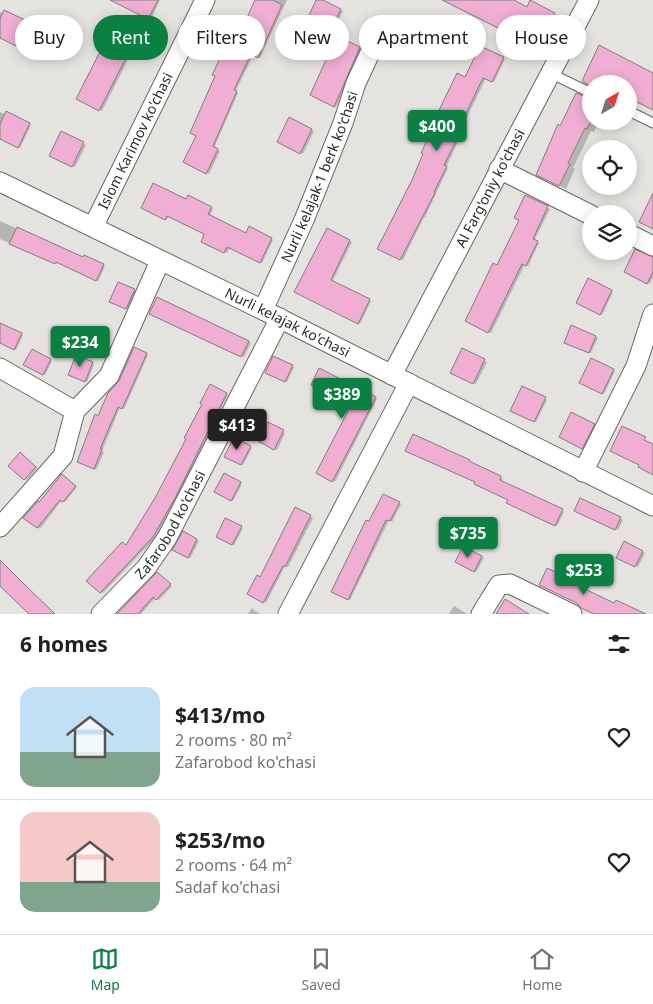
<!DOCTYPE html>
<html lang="en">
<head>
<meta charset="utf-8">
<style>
  body { margin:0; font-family:"Noto Sans",sans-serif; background:#f2f2f2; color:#202124; height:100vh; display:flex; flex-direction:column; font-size:19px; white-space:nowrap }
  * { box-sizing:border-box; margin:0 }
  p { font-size:16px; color:#757577 }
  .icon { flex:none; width:28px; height:28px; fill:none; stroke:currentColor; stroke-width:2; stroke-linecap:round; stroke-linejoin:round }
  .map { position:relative; height:614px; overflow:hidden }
  .side { display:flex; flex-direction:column; background:#fff; flex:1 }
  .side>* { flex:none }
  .banner { position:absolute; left:15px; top:15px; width:624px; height:45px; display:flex; gap:10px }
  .needle { width:32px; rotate:39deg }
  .controls { position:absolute; left:582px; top:75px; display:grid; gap:10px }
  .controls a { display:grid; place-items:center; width:55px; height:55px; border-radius:50%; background:#fff; box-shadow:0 2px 12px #0003; font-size:25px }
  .price { position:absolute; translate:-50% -42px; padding:0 11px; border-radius:5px; background:#0b8043; color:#fff; font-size:16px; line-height:32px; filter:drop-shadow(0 1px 2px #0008) }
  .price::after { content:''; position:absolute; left:50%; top:30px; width:15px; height:11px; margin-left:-8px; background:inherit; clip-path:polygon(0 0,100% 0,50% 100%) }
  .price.on { background:#222; color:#fff }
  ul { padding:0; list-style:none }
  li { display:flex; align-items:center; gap:15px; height:125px; padding:0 20px }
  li+li { border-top:1px solid #e0e0e0 }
  li span { display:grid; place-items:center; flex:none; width:140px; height:100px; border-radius:15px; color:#555 }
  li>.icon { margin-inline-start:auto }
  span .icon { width:60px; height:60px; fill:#fffc; stroke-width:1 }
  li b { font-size:21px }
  h2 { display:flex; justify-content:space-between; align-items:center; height:60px; padding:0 20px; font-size:21px }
  .chip { padding:0 18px; border-radius:22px; background:#fff; box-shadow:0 2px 12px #0003; font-size:18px; line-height:45px }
  .chip.on { background:#0b8043; color:#fff }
  .tabs { display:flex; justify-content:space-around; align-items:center; height:70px; border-top:1px solid #e0e0e0; background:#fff; font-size:14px; color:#757577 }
  .tabs a { display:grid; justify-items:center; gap:2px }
  .tabs .on { color:#0b8043 }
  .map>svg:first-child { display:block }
</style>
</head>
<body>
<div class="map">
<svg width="653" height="614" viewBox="0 0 653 614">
  <rect width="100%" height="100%" fill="#e5e3df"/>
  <g fill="#0003">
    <path d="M113 0H160L151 19Z"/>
    <path d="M257 0H287L260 58 254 54 235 92 238 93 214 148 220 151 209 174 184 162Z"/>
    <path d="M318 0 343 11 332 33 307 21Z"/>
    <path d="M444 0H511L527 8 554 14 562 18 549 44 514 26 510 34Z"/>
    <path d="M0 12 43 30 47 20 72 33 61 55 23 37 18 46 0 37Z"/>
    <path d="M110 34 135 46 102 111 77 99Z"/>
    <path d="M338 38 362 50 336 107 312 95Z"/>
    <path d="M481 47 505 59 494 82 486 78 456 140 458 142 446 167 448 168 425 217H424L403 260 379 249Z"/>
    <path d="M577 94 591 100V121H599L594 132 591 131 573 168 575 169 566 189 543 178 561 127Z"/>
    <path d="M0 112 6 115 7 113 31 125 20 148 0 138Z"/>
    <path d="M289 119 314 131 303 154 278 142Z"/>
    <path d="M61 133 86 145 75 167 50 155Z"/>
    <path d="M526 196 550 209 534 241 539 243 528 266 525 264 491 333 466 321 498 267 520 220Z"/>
    <path d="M143 208H211L213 209 209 217 246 234 249 228 273 240 262 263 230 247 227 253 202 241 206 234 169 216 167 220Z"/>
    <path d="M0 221 84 259 85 257 105 267 98 281 58 262 57 264 0 239Z"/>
    <path d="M327 230 352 242 332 282 371 301 360 324 296 292Z"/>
    <path d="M653 259V277L650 284 625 272Z"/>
    <path d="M589 280 613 292 602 315 578 303Z"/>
    <path d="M134 290 136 291 129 309 113 303Z"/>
    <path d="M157 299 251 343 244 357 151 313Z"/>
    <path d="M0 325 23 335 16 350 0 343Z"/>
    <path d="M596 337 598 338 591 353 567 343Z"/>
    <path d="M135 349 148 355 124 409 120 407 102 451 104 452 96 470 78 462 99 417 120 382Z"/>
    <path d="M32 350 52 361 45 375 25 365Z"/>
    <path d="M462 350 487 362 476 384 451 372Z"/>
    <path d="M274 358 294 367 287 382 267 372Z"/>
    <path d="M591 360 615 371 604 394 580 382Z"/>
    <path d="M92 363 94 364 87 382 71 376Z"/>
    <path d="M339 381 377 399 335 482 318 473 352 405Z"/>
    <path d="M211 386 228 395 210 429 212 430 195 460 197 461 155 538 103 593 101 592 156 499 204 404Z"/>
    <path d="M523 388 547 400 536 422 512 410Z"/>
    <path d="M572 414 596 426 585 449 561 437Z"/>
    <path d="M268 424 285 433 277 450 259 441Z"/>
    <path d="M414 436 471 462V463L503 479 501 482 564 512 557 526 510 504 509 500 476 482Z"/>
    <path d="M235 439 252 448 243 465 226 456Z"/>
    <path d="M22 455 37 468 27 480 25 479Z"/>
    <path d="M225 475 242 484 233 501 216 492Z"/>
    <path d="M64 477 77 487 65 502 62 500 40 529 25 517Z"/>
    <path d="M384 495 401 504 392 522 389 520 350 600 333 591Z"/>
    <path d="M581 500 623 520 618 530 576 510Z"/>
    <path d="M295 509 313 518 288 567 285 566 266 603 248 594 260 578Z"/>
    <path d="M226 519 243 528 234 545 217 536Z"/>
    <path d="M184 533 199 541 190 558 174 550Z"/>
    <path d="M624 543 645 553 638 567 617 557Z"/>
    <path d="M464 547 484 558 476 572 456 562Z"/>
    <path d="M159 575 172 586 159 600 155 598 141 614 119 613Z"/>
    <path d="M454 606 456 607 467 614H449Z"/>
    <path d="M252 608 254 610 260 614H248Z"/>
  </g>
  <g fill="#f0aed2" stroke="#817d7f">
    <path d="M110 0H158L148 19Z"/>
    <path d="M255 0H273L282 5 258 58 251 54 234 90 237 91 213 146 218 149 206 174 183 162 196 136 190 133 215 76 212 75 224 50 231 53Z"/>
    <path d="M316 0H323L341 9 329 34 306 22Z"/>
    <path d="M442 0H514L527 7 530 0 555 13 541 40 506 22 502 30Z"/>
    <path d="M4 10 42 28 47 19 70 30 58 55 20 36 16 46 0 38V18Z"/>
    <path d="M110 32 133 44 99 111 76 99Z"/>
    <path d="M337 36 360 47 334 107 310 95Z"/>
    <path d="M599 45 653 73V110L629 98V84H591V86L582 81Z"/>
    <path d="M480 46 504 57 492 82 483 78 454 138 457 139 444 165 447 166 434 192 435 193 400 260 377 249 412 180 423 154 421 153 433 128 431 127 457 73 465 77Z"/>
    <path d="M576 93 591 99V121L587 129 585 128 568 163 570 164 559 186 536 175 558 124 560 126Z"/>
    <path d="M6 111 30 123 18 148 0 139V124Z"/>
    <path d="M289 117 312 129 300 154 277 142Z"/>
    <path d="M61 131 84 142 72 167 49 156Z"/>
    <path d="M153 183 186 199 188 195 212 207 208 214 246 233 249 226 272 238 260 263 227 247 224 253 201 242 204 234 167 216 165 220 141 208Z"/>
    <path d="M653 193V229L639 222Z"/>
    <path d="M525 195 548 206 533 239 538 241 526 266 522 264 488 333 465 321 493 263 497 265 519 220 514 218Z"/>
    <path d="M17 227 83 257 84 255 104 264 96 281 56 262 55 264 9 244Z"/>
    <path d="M327 228 350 240 331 280 370 299 358 324 294 292Z"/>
    <path d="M635 249 653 257V272L647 284 624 272Z"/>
    <path d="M588 278 612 290 600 315 576 303Z"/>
    <path d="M118 282 135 289 126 309 109 302Z"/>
    <path d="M157 297 249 341 241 357 149 314Z"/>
    <path d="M0 323 22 333 14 350 0 343Z"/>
    <path d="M571 325 596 336 589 353 564 343Z"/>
    <path d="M134 347 147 353 122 409 118 407 100 449H102L94 469 77 462 95 414 98 416 108 393 119 381Z"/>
    <path d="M462 348 485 359 473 384 450 373Z"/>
    <path d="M32 349 51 359 43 375 23 365Z"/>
    <path d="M76 355 93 362 85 382 68 375Z"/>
    <path d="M273 356 293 365 285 382 265 373Z"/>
    <path d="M591 358 614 369 602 394 579 383Z"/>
    <path d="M319 368 376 397 332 482 316 473 351 405 348 404 349 403 311 385Z"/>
    <path d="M210 384 227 393 175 498 153 537 100 593 86 581 122 542 126 545 155 498 186 439 184 438 202 404 200 403Z"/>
    <path d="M522 386 546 397 534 422 510 411Z"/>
    <path d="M571 412 595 424 582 449 559 437Z"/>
    <path d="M268 422 284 430 274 450 258 441Z"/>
    <path d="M622 426 646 437 644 440 653 444V475L638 467 639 465 610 451Z"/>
    <path d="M413 434 470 460 469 461 501 476 500 480 563 509 555 526 506 503 508 500 474 484 475 482 405 451Z"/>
    <path d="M234 437 251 446 241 465 224 457Z"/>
    <path d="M20 452 36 467 24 480 8 466Z"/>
    <path d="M224 473 241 482 231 501 214 492Z"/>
    <path d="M62 474 76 486 63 502 60 500 37 528 23 518 38 501 39 502Z"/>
    <path d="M383 494 400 502 390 521 386 520 348 600 331 592 366 520 369 521Z"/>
    <path d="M580 498 621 517 615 530 574 511Z"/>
    <path d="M295 507 311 515 285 567 283 566 263 603 247 594 257 575 260 577Z"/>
    <path d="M225 518 242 526 232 545 216 537Z"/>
    <path d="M183 531 197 539 188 558 172 550Z"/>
    <path d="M624 541 643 551 635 567 616 558Z"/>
    <path d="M463 546 482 556 474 572 455 562Z"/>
    <path d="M0 560 24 584 55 614H29L0 586Z"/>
    <path d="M547 568 567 577 566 580 614 603 616 600 646 614H594L581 608 577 603 539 585Z"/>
    <path d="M157 572 171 584 156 600 153 597 138 614H117Z"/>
    <path d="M505 599 529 614H496Z"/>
  </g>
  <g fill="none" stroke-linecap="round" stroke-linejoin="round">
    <g stroke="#696864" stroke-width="11">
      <g id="service">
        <path d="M550 73 591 93"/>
        <path d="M629 111 653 123"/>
      </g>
    </g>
    <g stroke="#696864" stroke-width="21">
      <g id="minor">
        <path d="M499 169 591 215"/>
        <path id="s1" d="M0 182 263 310 653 506"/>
        <path id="s2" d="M93 227 205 0"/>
        <path d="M629 234 653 246"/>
        <path id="s3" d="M263 310 304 220 343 123 356 83 375 42"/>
        <path d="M0 368 75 411"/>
        <path id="s4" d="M392 375 589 0"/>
        <path d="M583 472 636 366 653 314"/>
        <path d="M0 527 63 456 75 411 109 376 160 261"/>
        <path id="s5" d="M101 614 146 568 167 538 280 318"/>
        <path d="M288 614 409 383"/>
        <path d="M481 614 499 585 510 584 572 614"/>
      </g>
    </g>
    <use href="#service" stroke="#fff" stroke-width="9"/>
    <use href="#minor" stroke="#fff" stroke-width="19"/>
  </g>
  <g text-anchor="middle" stroke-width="5" stroke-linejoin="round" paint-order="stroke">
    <g font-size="14" fill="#2a2a28" stroke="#f2f0ec">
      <text dy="5" stroke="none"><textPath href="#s2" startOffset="96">Islom Karimov ko'chasi</textPath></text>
      <text dy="5" stroke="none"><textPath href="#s3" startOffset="145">Nurli kelajak-1 berk ko'chasi</textPath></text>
      <text dy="5" stroke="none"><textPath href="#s4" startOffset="211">Al Farg'oniy ko'chasi</textPath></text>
      <text dy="5" stroke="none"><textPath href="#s1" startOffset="320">Nurli kelajak ko'chasi</textPath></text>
      <text dy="5" stroke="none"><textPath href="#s5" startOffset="114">Zafarobod ko'chasi</textPath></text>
    </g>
  </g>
</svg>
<div class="controls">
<a><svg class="needle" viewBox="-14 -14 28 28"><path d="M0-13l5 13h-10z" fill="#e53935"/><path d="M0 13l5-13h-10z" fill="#757577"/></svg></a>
<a><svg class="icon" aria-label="locate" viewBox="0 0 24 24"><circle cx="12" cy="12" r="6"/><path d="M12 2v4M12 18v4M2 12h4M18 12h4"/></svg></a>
<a><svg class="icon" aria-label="layers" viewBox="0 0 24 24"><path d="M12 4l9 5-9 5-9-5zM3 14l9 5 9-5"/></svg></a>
</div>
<b class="price" style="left:437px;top:152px">$400</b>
<b class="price" style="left:80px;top:368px">$234</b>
<b class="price" style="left:342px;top:420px">$389</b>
<b class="price on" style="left:237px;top:451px">$413</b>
<b class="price" style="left:468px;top:559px">$735</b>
<b class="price" style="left:584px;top:596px">$253</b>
<div class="banner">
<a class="chip">Buy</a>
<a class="chip on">Rent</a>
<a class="chip">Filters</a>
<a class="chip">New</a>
<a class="chip">Apartment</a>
<a class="chip">House</a>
</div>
</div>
<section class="side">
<h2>6 homes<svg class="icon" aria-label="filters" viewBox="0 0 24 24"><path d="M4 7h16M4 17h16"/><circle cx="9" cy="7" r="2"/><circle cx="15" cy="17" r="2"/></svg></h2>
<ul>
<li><span style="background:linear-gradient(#bfe0f5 65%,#7fa58c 0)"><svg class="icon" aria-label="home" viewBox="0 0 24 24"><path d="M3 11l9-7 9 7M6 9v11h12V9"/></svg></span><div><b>$413/mo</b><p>2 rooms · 80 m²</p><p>Zafarobod ko'chasi</p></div><svg class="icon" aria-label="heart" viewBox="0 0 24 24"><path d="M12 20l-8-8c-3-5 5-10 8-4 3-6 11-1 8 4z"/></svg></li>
<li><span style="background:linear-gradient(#f6c9c9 70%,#7fa58c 0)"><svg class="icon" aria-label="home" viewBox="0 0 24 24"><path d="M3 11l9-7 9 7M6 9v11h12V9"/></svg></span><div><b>$253/mo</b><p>2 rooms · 64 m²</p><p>Sadaf ko'chasi</p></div><svg class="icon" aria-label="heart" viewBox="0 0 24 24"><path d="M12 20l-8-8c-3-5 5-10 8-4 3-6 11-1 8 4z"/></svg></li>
</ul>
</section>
<nav class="tabs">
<a class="on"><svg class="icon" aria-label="map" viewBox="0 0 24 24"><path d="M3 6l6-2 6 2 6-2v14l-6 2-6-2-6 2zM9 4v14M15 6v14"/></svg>Map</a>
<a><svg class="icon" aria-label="saved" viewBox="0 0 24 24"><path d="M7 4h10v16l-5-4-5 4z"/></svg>Saved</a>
<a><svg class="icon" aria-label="home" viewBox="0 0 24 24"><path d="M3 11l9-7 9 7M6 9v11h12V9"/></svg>Home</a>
</nav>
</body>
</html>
